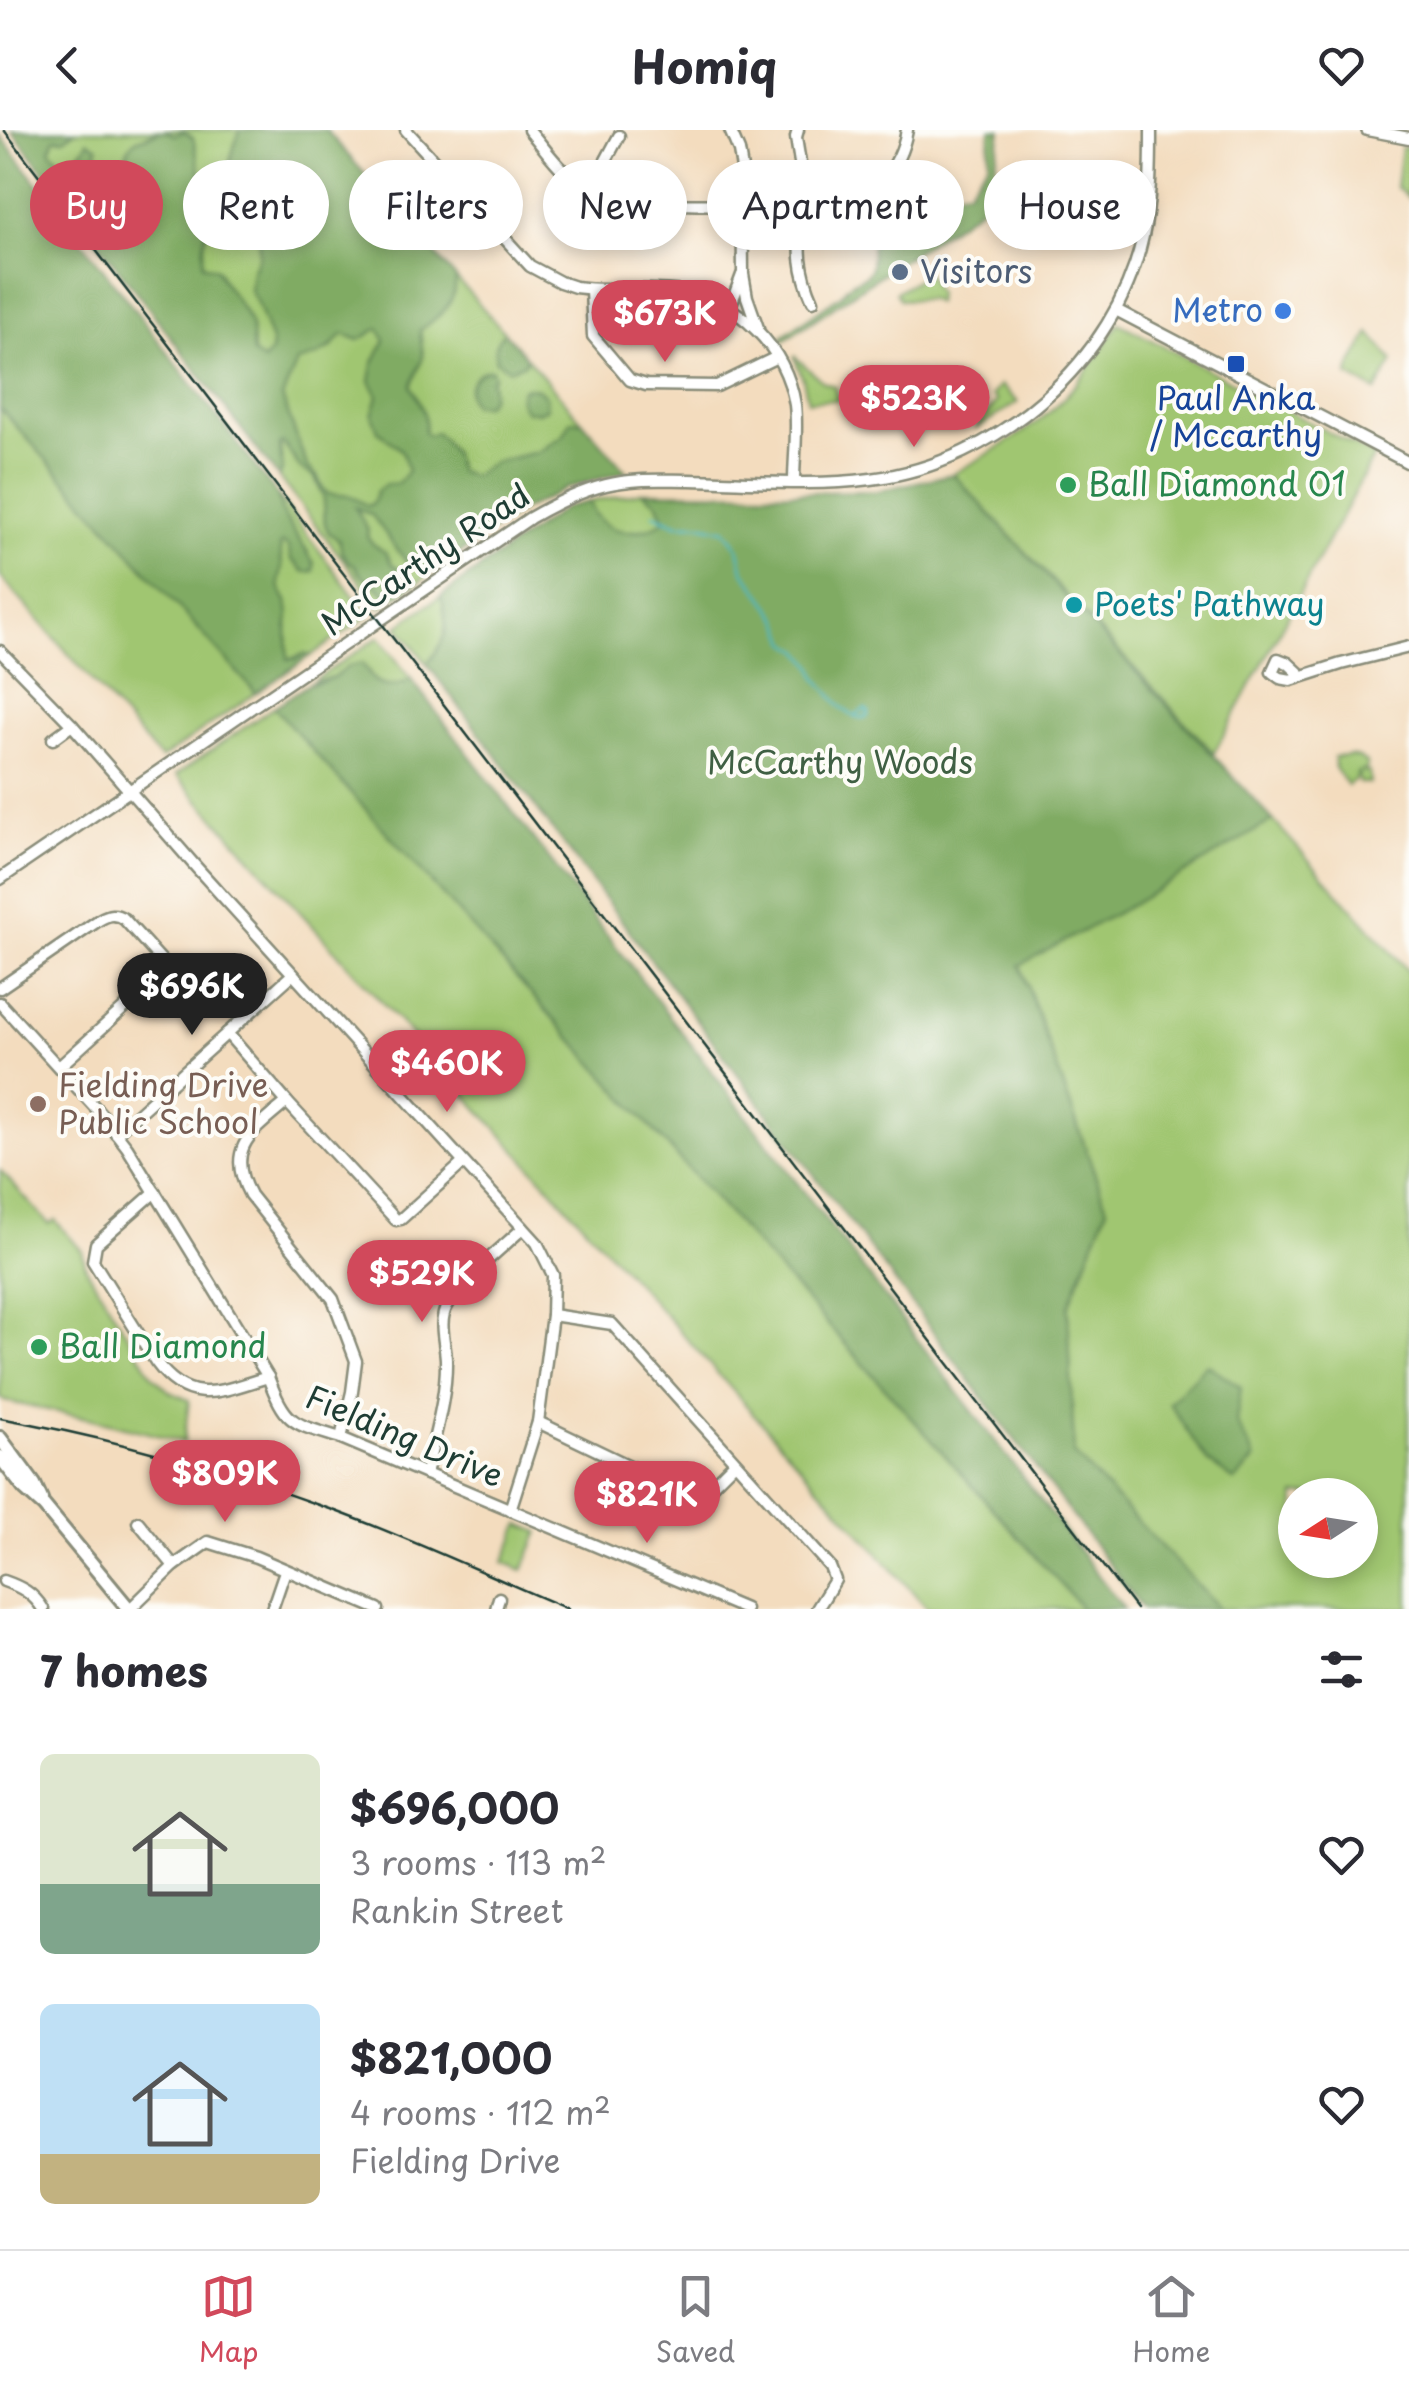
<!DOCTYPE html>
<html lang="en">
<head>
<meta charset="utf-8">
<style>
  body { margin:0; font-family:"Playpen Sans",sans-serif; background:#f7f7f7; color:#2b2b33; height:100vh; display:flex; flex-direction:column; font-size:38px; white-space:nowrap }
  * { box-sizing:border-box; margin:0 }
  p { font-size:32px; color:#7c7c81 }
  .icon { flex:none; width:55px; height:55px; fill:none; stroke:currentColor; stroke-width:2; stroke-linecap:round; stroke-linejoin:round }
  .map { position:relative; height:1479px; overflow:hidden }
  .panel { display:flex; flex-direction:column; background:#fff; flex:1 }
  .panel>* { flex:none }
  .guide { position:absolute; left:30px; top:30px; width:1350px; height:90px; display:flex; gap:20px }
  .needle { width:65px; rotate:258deg }
  .controls { position:absolute; left:1278px; top:1348px; display:grid; gap:20px }
  .controls a { display:grid; place-items:center; width:100px; height:100px; border-radius:50%; background:#fff; box-shadow:0 5px 15px #0003; font-size:50px }
  .price { position:absolute; translate:-50% -85px; padding:0 22px; border-radius:35px; background:#d1495b; color:#fff; font-size:32px; line-height:65px; filter:drop-shadow(0 2px 5px #0008) }
  .price::after { content:''; position:absolute; left:50%; top:60px; width:30px; height:22px; margin-left:-15px; background:inherit; clip-path:polygon(0 0,100% 0,50% 100%) }
  .price.active { background:#222; color:#fff }
  ul { padding:0; list-style:none }
  li { display:flex; align-items:center; gap:30px; height:250px; padding:0 40px }
  li span { display:grid; place-items:center; flex:none; width:280px; height:200px; border-radius:15px; color:#555 }
  li>.icon { margin-inline-start:auto }
  span .icon { width:120px; height:120px; fill:#fffc; stroke-width:1 }
  li b { font-size:42px }
  h2 { display:flex; justify-content:space-between; align-items:center; height:120px; padding:0 40px; font-size:42px }
  .chip { padding:0 35px; border-radius:45px; background:#fff; box-shadow:0 5px 15px #0003; font-size:35px; line-height:90px }
  .chip.active { background:#d1495b; color:#fff }
  header { display:flex; justify-content:space-between; align-items:center; height:130px; padding:0 40px; background:#fff; font-size:45px; font-weight:700 }
  .dock { display:flex; justify-content:space-around; align-items:center; height:140px; border-top:2px solid #e1e1e2; background:#fff; font-size:28px; color:#7c7c81 }
  .dock a { display:grid; justify-items:center; gap:5px }
  .dock .active { color:#d1495b }
  .map>svg:first-child { display:block }
</style>
</head>
<body>
<header><svg class="icon" aria-label="back" viewBox="0 0 24 24"><path d="M15 5l-7 7 7 7"/></svg>Homiq<svg class="icon" aria-label="heart" viewBox="0 0 24 24"><path d="M12 20l-8-8c-3-5 5-10 8-4 3-6 11-1 8 4z"/></svg></header>
<div class="map">
<svg width="1409" height="1479" viewBox="0 0 1409 1479">
  <rect width="100%" height="100%" fill="#fdfcf7"/>
  <filter id="ink" filterUnits="userSpaceOnUse"><feTurbulence type="fractalNoise" baseFrequency=".01" numOctaves="2"/><feDisplacementMap in="SourceGraphic" scale="20" xChannelSelector="R" yChannelSelector="G"/><feConvolveMatrix kernelMatrix="1 2 1 2 8 2 1 2 1" color-interpolation-filters="sRGB"/></filter>
  <filter id="wash" filterUnits="userSpaceOnUse"><feTurbulence type="fractalNoise" baseFrequency=".0048" numOctaves="4" result="noise"/><feDisplacementMap in="SourceGraphic" scale="40" xChannelSelector="R" yChannelSelector="G"/><feGaussianBlur stdDeviation="2.25" result="paint"/><feColorMatrix in="noise" values="0 0 0 0 0 0 0 0 0 0 0 0 0 0 0 0 0 1.4 0 .05"/><feComposite in="paint" operator="in"/></filter>
  <g filter="url(#wash)">
    <rect width="100%" height="100%" fill="#f3dcbe"/>
    <g fill="#a0c671" stroke="#608252" stroke-width="2.5" fill-rule="evenodd">
      <path d="M76 0H160L136 10 119 46 105 47 88 12C81 25 74 28 59 30L50 20 55 8 64 9Z"/>
      <path d="M166 0H240C230 27 225 46 229 76L241 78 256 89 259 106V126L252 142 250 160 257 172 272 214 271 222 263 231 253 223C252 215 253 205 251 197 245 176 225 160 217 140L203 134 202 121 208 100 195 81 197 71 204 58C197 36 187 14 166 0Z"/>
      <path d="M1401 17 1409 19V68L1396 57Z"/>
      <path d="M927 143 937 163 936 173 929 169 900 170 896 162Z"/>
      <path d="M456 148 505 203C495 209 494 220 496 231L516 235 524 234 527 228 582 291H571L563 306 538 322 494 332 472 347 458 342 454 323 424 302 411 256 423 227 420 200C442 184 454 177 456 148Z"/>
      <path d="M1119 193 1374 326 1214 623 953 344C988 324 1022 306 1052 280 1078 256 1099 223 1119 193Z"/>
      <path d="M379 198 385 210 373 234 378 266V301L402 320 409 341 397 355 368 376 350 366 328 364 323 359 316 346 307 336 282 267 297 232 330 219 343 204Z"/>
      <path d="M1370 203 1393 231 1376 261 1349 246 1350 239Z"/>
      <path d="M794 226 823 252 834 256 838 270 808 271 803 249Z"/>
      <path d="M1000 255 1018 272 975 300 997 271 992 265Z"/>
      <path d="M0 278 256 563 161 629 0 446Z"/>
      <path d="M283 312 300 338 315 347 324 369 325 394 329 403 339 410 360 444 388 465 390 471 381 478 279 348 282 339 280 315Z"/>
      <path d="M642 362 657 372 665 391C644 404 615 407 597 387 593 383 591 377 589 372Z"/>
      <path d="M278 366 369 486 310 526 304 524 288 530 287 500 289 486 287 471 280 459 279 451 282 437 280 415 283 412 288 417 292 429 308 422 282 383Z"/>
      <path d="M354 377 372 385 406 431 425 434 429 438 430 444 415 455H406L404 452 408 446 392 434 386 423 373 414 367 406V400Z"/>
      <path d="M441 466C449 498 448 508 427 534L398 496Z"/>
      <path d="M379 507 411 549C394 558 377 560 368 540L349 536 334 547 309 554Z"/>
      <path d="M274 577 1083 1479H928L678 1199 176 645Z"/>
      <path d="M1350 626 1359 628 1366 633 1367 638 1361 641 1369 642 1370 653H1359L1358 641 1355 650 1347 655 1335 638 1334 627Z"/>
      <path d="M1273 690 1409 842V1479H1220L1074 1324 1068 1178 1107 1078 1020 835 1133 774ZM1295 1365H1360V1430H1295Z"/>
      <path d="M0 1040 49 1094 55 1090 82 1121 86 1138 152 1245 170 1262 189 1270 184 1312 97 1290 4 1271 0 1267Z"/>
      <path d="M520 1394 539 1402 523 1440 504 1432Z"/>
    </g>
    <g fill="#80ab63" stroke="#50744c" stroke-width="2.5" fill-rule="evenodd">
      <path d="M12 0H76L64 9 55 8 50 20 59 29C74 29 81 25 88 11L98 17 96 28 105 47 119 46C125 35 125 17 136 10 141 7 147 7 152 4 162 0 165 0 174 5L184 2 193 8 204 59 197 71 196 80 206 85C208 102 202 117 203 134L217 139C225 160 245 176 251 197 253 205 252 215 253 223L263 231 271 222 272 214 257 173 250 160 252 142 259 126V106L256 89 241 78 229 76C225 46 230 27 240 0H326L456 148C454 177 442 184 420 200L423 227 411 256C418 271 429 285 424 302L428 305 436 303C450 315 454 325 458 342L473 346 494 332 538 322 563 306 571 291H582L626 341 567 358 524 380 430 444 429 438C423 432 419 432 412 435L406 431 372 385 355 377 368 400 367 406 373 414 386 423 392 434 409 446 404 452 406 455H415L390 471 388 465 360 444 355 435 349 432 342 423 339 410 329 403 325 394 324 369 315 347 300 338 283 313 280 315 282 340 279 348ZM379 198 385 210 373 234 370 251 378 266 372 285 378 301 402 321 408 341 397 354H386L377 361 373 373 368 376 350 366 328 364 323 359 317 346 307 336 282 267 297 232C318 228 329 220 343 204L359 210Z"/>
      <path d="M990 0H1001L990 71 783 211 782 206 841 165C857 138 875 160 871 116L887 107 911 101 921 88 923 74 934 65 968 60 988 33Z"/>
      <path d="M0 5 278 366 282 383 314 433V441L304 442 291 429 288 417 283 413 280 415 282 437 279 451 280 459 287 471 289 486 287 500 288 529H296L304 524 310 526 256 563 0 278Z"/>
      <path d="M505 203 527 228 524 234 509 239 496 231C494 220 495 209 505 203Z"/>
      <path d="M486 240H492L494 246 491 250C492 261 493 268 484 275H473C462 262 473 244 486 240Z"/>
      <path d="M528 257 538 259 546 266 547 278 538 282 526 281C520 273 517 268 523 259Z"/>
      <path d="M953 344 1273 690 1133 774 1020 835 1107 1078 1068 1178 1074 1324 1220 1479H1143L427 534C448 508 449 498 441 466L566 377 589 372C591 377 593 383 597 387 615 407 645 404 665 390L657 372 642 362 765 363 877 361Z"/>
      <path d="M362 533C366 537 368 543 372 548 382 561 399 556 411 549L1124 1479H1083L274 577 309 554 321 552 334 547 349 536Z"/>
      <path d="M1207 1234 1241 1257 1236 1292 1255 1329 1235 1351 1207 1331 1169 1273Z"/>
    </g>
    <g fill="none" stroke-linecap="round" stroke-linejoin="round">
      <path stroke="#48b7c0" stroke-width="2.5" d="M654 384 678 394H699L725 400 738 417 743 440 780 490 788 512 801 521 813 536 818 549 840 576 850 584 861 588 867 587 869 582 865 579 854 586"/>
    </g>
  </g>
  <g filter="url(#ink)">
    <g fill="none" stroke-linecap="round" stroke-linejoin="round">
      <g stroke="#898c79" stroke-width="15">
        <g id="minor">
          <path d="M406 0 530 136 560 152 575 157C611 162 647 157 683 162 739 170 786 218 795 275 798 300 794 327 794 352"/>
          <path d="M529 0C542 15 555 34 570 47 578 54 593 61 603 65 627 75 714 76 741 73 761 71 782 63 801 73"/>
          <path d="M730 0 739 21 742 39 743 144 747 167 758 198"/>
          <path d="M798 0 796 7C798 23 802 39 802 54 804 101 792 124 813 171"/>
          <path d="M1367 0 1409 8"/>
          <path d="M591 58 619 6"/>
          <path d="M744 73C757 80 774 81 789 78 794 77 799 73 804 72 814 71 825 72 835 71 876 67 900 39 907 0"/>
          <path d="M591 159 593 206 630 250 646 255 717 256 777 227"/>
          <path d="M730 177 742 145"/>
          <path d="M1116 180 1409 333"/>
          <path d="M0 521 72 595 197 738 537 1113 553 1145 552 1185 538 1292 510 1380"/>
          <path d="M1302 546 1288 533 1278 529 1272 542 1280 548 1291 550 1341 534 1409 517"/>
          <path d="M53 609 72 595"/>
          <path d="M0 749 530 388C554 374 578 362 606 355 633 348 661 350 689 350 749 351 812 357 871 349 998 333 1116 231 1143 106 1151 71 1151 35 1151 0"/>
          <path d="M0 858 99 790C109 784 115 783 124 789L161 830 163 837 155 850 59 937"/>
          <path d="M0 873 103 986 127 1017 268 1247C287 1296 292 1293 341 1308L745 1479"/>
          <path d="M227 903 287 972 396 1090 401 1089 463 1033"/>
          <path d="M287 972C253 1001 224 1018 250 1065L333 1169 356 1231 352 1262 341 1308"/>
          <path d="M116 1003 293 844"/>
          <path d="M155 1062 96 1114 93 1131 156 1232C190 1278 221 1261 268 1247"/>
          <path d="M552 1185 612 1194 830 1437 835 1450 817 1479"/>
          <path d="M538 1292 690 1365 706 1361 735 1332"/>
          <path d="M426 1344C434 1307 447 1267 446 1229 445 1211 438 1192 447 1176 461 1150 501 1119 523 1098"/>
          <path d="M138 1392 174 1436"/>
          <path d="M4 1451C21 1457 33 1463 43 1479"/>
          <path d="M130 1479 174 1436 208 1412 256 1427 378 1479"/>
          <path d="M272 1479 285 1441"/>
          <path d="M496 1479 499 1468"/>
        </g>
      </g>
      <g stroke="#898c79" stroke-width="18">
        <g id="major">
          <path d="M0 1308 34 1354 41 1369"/>
          <path d="M0 1327 25 1359 44 1376 129 1479"/>
        </g>
      </g>
      <use href="#minor" stroke="#fff" stroke-width="10"/>
      <use href="#major" stroke="#fff" stroke-width="12"/>
      <g stroke="#1f3d34" stroke-width="2.5">
        <path d="M4 0 1136 1479"/>
        <path d="M0 1288C112 1308 223 1340 330 1379 410 1408 489 1446 568 1479"/>
      </g>
    </g>
  </g>
  <circle fill="#5c6f8a" stroke="#fdfcf7" stroke-width="4" cx="900" cy="142" r="10"/>
  <circle fill="#3f7fe0" stroke="#fdfcf7" stroke-width="4" cx="1283" cy="181" r="10"/>
  <rect fill="#1a4fb4" stroke="#fdfcf7" stroke-width="4" x="1226" y="224" width="20" height="20" rx="5"/>
  <g fill="#2e9e5b" stroke="#fdfcf7" stroke-width="4">
    <circle cx="1068" cy="355" r="10"/>
    <circle cx="39" cy="1217" r="10"/>
  </g>
  <circle fill="#0f9aa8" stroke="#fdfcf7" stroke-width="4" cx="1074" cy="475" r="10"/>
  <circle fill="#8d6e63" stroke="#fdfcf7" stroke-width="4" cx="38" cy="974" r="10"/>
  <g text-anchor="middle" stroke-width="8" stroke-linejoin="round" paint-order="stroke">
    <g font-size="32" fill="#4e5e75" stroke="#fdfcf7" text-anchor="start">
      <text x="920" y="153">Visitors</text>
    </g>
    <g font-size="32" fill="#366cbe" stroke="#fdfcf7" text-anchor="end">
      <text x="1263" y="192">Metro</text>
    </g>
    <g font-size="32" fill="#164399" stroke="#fdfcf7">
      <text x="1236" y="280">Paul Anka<tspan x="1236" dy="37">/ Mccarthy</tspan></text>
    </g>
    <g font-size="32" fill="#27864d" stroke="#fdfcf7" text-anchor="start">
      <text x="1088" y="366">Ball Diamond 01</text>
      <text x="59" y="1228">Ball Diamond</text>
    </g>
    <g font-size="32" fill="#1f3d34" stroke="#fdfcf7">
      <text transform="translate(426 430) rotate(-34)" y="11">McCarthy Road</text>
      <text transform="translate(404 1307) rotate(23)" y="11">Fielding Drive</text>
    </g>
    <g font-size="32" fill="#0d838f" stroke="#fdfcf7" text-anchor="start">
      <text x="1094" y="486">Poets' Pathway</text>
    </g>
    <g font-size="32" fill="#3f5f43" stroke="#fdfcf7">
      <text x="840" y="644">McCarthy Woods</text>
    </g>
    <g font-size="32" fill="#785e54" stroke="#fdfcf7" text-anchor="start">
      <text x="58" y="967">Fielding Drive<tspan x="58" dy="37">Public School</tspan></text>
    </g>
  </g>
</svg>
<div class="controls">
<a><svg class="needle" viewBox="-14 -14 28 28"><path d="M0-13l5 13h-10z" fill="#e53935"/><path d="M0 13l5-13h-10z" fill="#7c7c81"/></svg></a>
</div>
<b class="price" style="left:665px;top:235px">$673K</b>
<b class="price" style="left:914px;top:320px">$523K</b>
<b class="price active" style="left:192px;top:908px">$696K</b>
<b class="price" style="left:447px;top:985px">$460K</b>
<b class="price" style="left:422px;top:1195px">$529K</b>
<b class="price" style="left:225px;top:1395px">$809K</b>
<b class="price" style="left:647px;top:1416px">$821K</b>
<div class="guide">
<a class="chip active">Buy</a>
<a class="chip">Rent</a>
<a class="chip">Filters</a>
<a class="chip">New</a>
<a class="chip">Apartment</a>
<a class="chip">House</a>
</div>
</div>
<section class="panel">
<h2>7 homes<svg class="icon" aria-label="filters" viewBox="0 0 24 24"><path d="M4 7h16M4 17h16"/><circle cx="9" cy="7" r="2"/><circle cx="15" cy="17" r="2"/></svg></h2>
<ul>
<li><span style="background:linear-gradient(#dfe7d0 65%,#7fa58c 0)"><svg class="icon" aria-label="home" viewBox="0 0 24 24"><path d="M3 11l9-7 9 7M6 9v11h12V9"/></svg></span><div><b>$696,000</b><p>3 rooms · 113 m²</p><p>Rankin Street</p></div><svg class="icon" aria-label="heart" viewBox="0 0 24 24"><path d="M12 20l-8-8c-3-5 5-10 8-4 3-6 11-1 8 4z"/></svg></li>
<li><span style="background:linear-gradient(#bfe0f5 75%,#c2b280 0)"><svg class="icon" aria-label="home" viewBox="0 0 24 24"><path d="M3 11l9-7 9 7M6 9v11h12V9"/></svg></span><div><b>$821,000</b><p>4 rooms · 112 m²</p><p>Fielding Drive</p></div><svg class="icon" aria-label="heart" viewBox="0 0 24 24"><path d="M12 20l-8-8c-3-5 5-10 8-4 3-6 11-1 8 4z"/></svg></li>
</ul>
</section>
<nav class="dock">
<a class="active"><svg class="icon" aria-label="map" viewBox="0 0 24 24"><path d="M3 6l6-2 6 2 6-2v14l-6 2-6-2-6 2zM9 4v14M15 6v14"/></svg>Map</a>
<a><svg class="icon" aria-label="saved" viewBox="0 0 24 24"><path d="M7 4h10v16l-5-4-5 4z"/></svg>Saved</a>
<a><svg class="icon" aria-label="home" viewBox="0 0 24 24"><path d="M3 11l9-7 9 7M6 9v11h12V9"/></svg>Home</a>
</nav>
</body>
</html>
